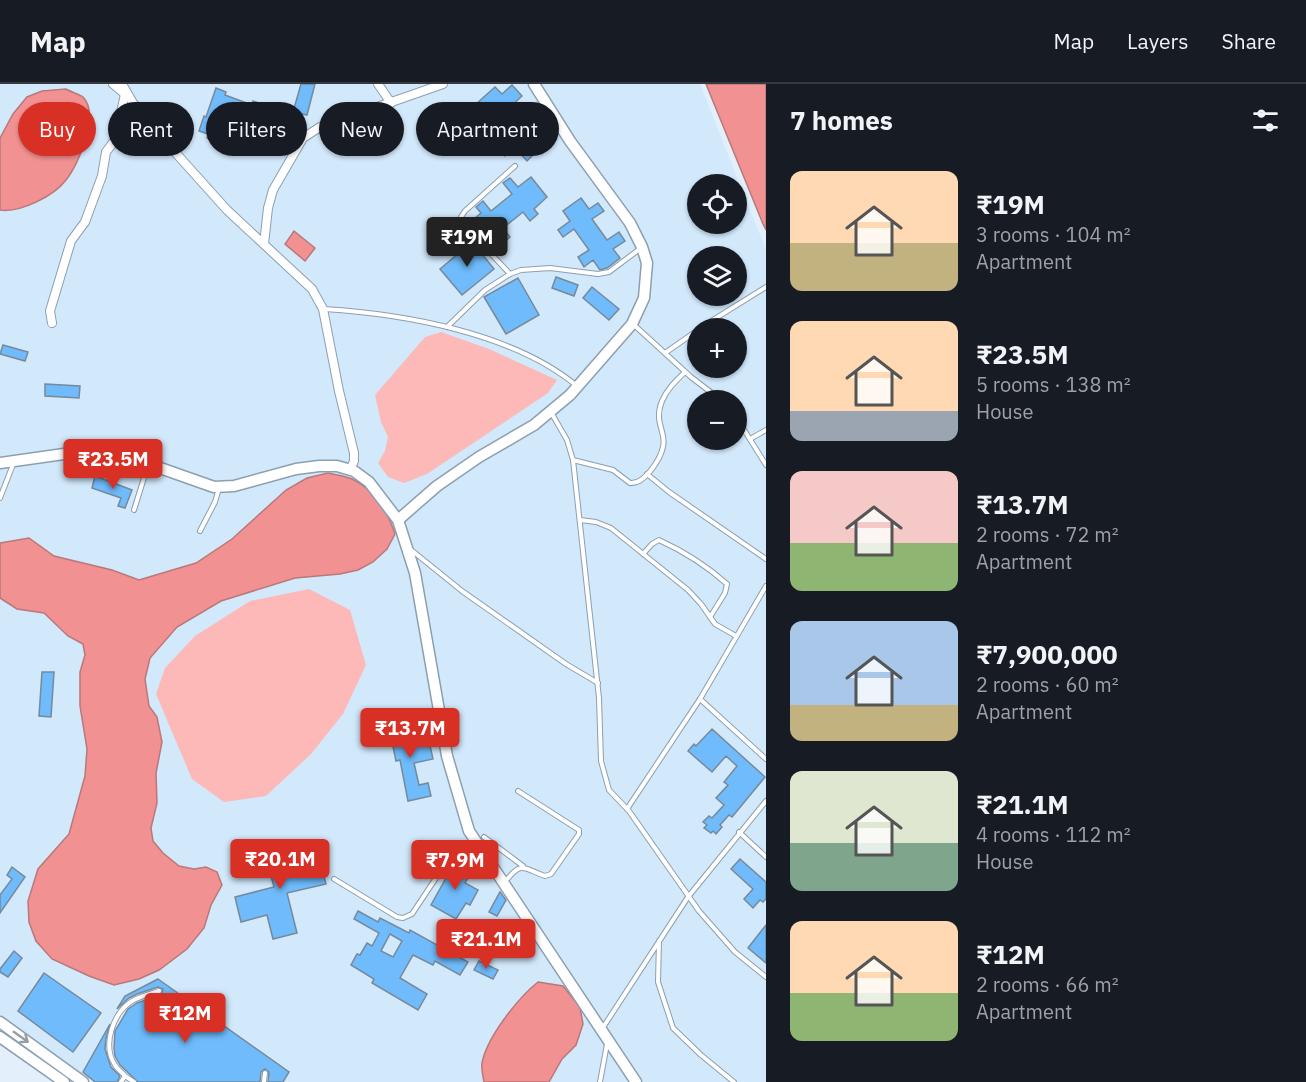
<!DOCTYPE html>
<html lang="en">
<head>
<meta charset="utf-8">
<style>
  body { margin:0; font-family:"IBM Plex Sans",sans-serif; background:#20242c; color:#f1f3f6; height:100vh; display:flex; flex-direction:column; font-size:22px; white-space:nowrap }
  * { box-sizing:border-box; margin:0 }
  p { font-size:20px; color:#9ea1a6 }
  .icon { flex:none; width:33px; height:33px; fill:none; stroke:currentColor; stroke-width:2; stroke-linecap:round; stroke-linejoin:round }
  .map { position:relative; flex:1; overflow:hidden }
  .panel { display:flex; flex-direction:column; background:#171b24; width:540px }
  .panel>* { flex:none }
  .hud { position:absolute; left:18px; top:18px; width:570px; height:54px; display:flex; gap:12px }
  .controls { position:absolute; left:687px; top:90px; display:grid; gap:12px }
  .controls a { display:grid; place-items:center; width:60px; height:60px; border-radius:50%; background:#171b24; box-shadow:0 2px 4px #0004; font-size:30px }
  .price { position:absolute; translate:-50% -51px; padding:0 14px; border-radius:6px; background:#d93025; color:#fff; font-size:20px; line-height:39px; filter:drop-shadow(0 2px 3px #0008) }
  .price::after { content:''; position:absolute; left:50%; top:36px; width:18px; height:14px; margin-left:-9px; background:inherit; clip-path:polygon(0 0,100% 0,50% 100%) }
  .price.active { background:#222; color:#fff }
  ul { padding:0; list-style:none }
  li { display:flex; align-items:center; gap:18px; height:150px; padding:0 24px }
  li span { display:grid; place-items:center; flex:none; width:168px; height:120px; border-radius:12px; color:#555 }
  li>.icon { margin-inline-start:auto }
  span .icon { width:72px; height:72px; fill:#fffc; stroke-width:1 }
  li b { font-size:26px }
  h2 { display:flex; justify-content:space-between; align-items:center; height:72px; padding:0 24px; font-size:26px }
  .chip { padding:0 21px; border-radius:27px; background:#171b24; box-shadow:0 2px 4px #0004; font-size:21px; line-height:54px }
  .chip.active { background:#d93025; color:#fff }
  header { display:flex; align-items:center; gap:36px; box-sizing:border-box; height:84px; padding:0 30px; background:#171b24; border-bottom:2px solid #363941 }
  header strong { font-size:28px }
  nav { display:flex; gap:33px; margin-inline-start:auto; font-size:21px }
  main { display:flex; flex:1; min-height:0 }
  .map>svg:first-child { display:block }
</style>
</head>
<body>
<header>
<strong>Map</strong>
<nav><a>Map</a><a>Layers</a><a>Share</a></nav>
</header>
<main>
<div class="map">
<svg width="766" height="998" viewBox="0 0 766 998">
  <rect width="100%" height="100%" fill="#e3f0fb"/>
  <path fill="#d2e8fb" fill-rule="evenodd" d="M0 0H700L766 166V998H283L289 988 158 895 125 912 82 989 0 933ZM698 100H736V140H698ZM698 172H736V212H698ZM698 244H736V284H698ZM698 316H736V356H698Z"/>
  <g fill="#fdb9b8">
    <path d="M441 248 489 265 557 296 548 309 427 390 404 399 388 393 378 379 385 367 388 353 381 338 375 311 425 253Z"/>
    <path d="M309 505 350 526 366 581 343 630 311 670 266 712 224 718 192 695 156 610 165 584 195 552 250 517Z"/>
  </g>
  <g fill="#f29191" stroke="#b9787a" stroke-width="1.5">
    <path d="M706 0H766V146L763 140Z"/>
    <path d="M66 5C71 8 79 10 83 13 100 30 79 80 66 96 54 112 20 129 0 126V54L13 30 27 13 42 7Z"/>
    <path d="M294 147 315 164 305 177 285 160Z"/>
    <path d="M328 389C336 391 345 392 352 395 374 405 388 428 395 450L387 465 373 478 358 486 340 490 295 494 221 517 177 543 150 574 145 595 149 622 157 633 162 658 156 689 157 719 151 744 153 757 163 769 179 782 194 785 206 783 217 788 222 801 211 821 204 844 187 865 159 886 139 895 114 901 89 892 52 875 36 857 29 838 28 817 38 785 69 750 85 692 87 665 80 622V588L85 571 83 560 68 552 44 529 17 525 0 514V459L29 454 54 472 112 486 139 496 196 479 232 455 286 406 307 394Z"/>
    <path d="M538 898 563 902 580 923 583 940 576 961 562 975 549 998H484C483 992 481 985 482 979 487 953 518 914 538 898Z"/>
  </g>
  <g fill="#6fbbfb" stroke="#77899a" stroke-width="1.5" fill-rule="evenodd">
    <path d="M301 0H315L307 31 293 28Z"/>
    <path d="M512 1 522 12 509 24 526 42 537 32 545 41 535 50 544 60 527 77 515 64 505 72 499 65 511 54 493 35 484 44 478 38 486 31 476 20 495 3 502 10Z"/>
    <path d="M216 4 226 8 225 11 233 14 252 21 253 17 262 20 261 24 269 26 264 42 258 40 253 53 256 54 251 68 241 65 240 68 231 65 235 52 220 47 217 58 207 54 208 50 199 47 204 32 206 33Z"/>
    <path d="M280 32 295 36 287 69 272 65Z"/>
    <path d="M531 93 547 113 534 125 538 130 530 137 523 128 503 144 510 153 504 159 496 150 486 158 470 138 481 129 476 123 483 117 491 127 512 110 503 99 510 94 518 103Z"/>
    <path d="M581 114 589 125 598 119 604 127 592 135 607 156 619 148 625 157 613 165 620 174 607 184 600 186 593 176 584 183 578 173 589 166 574 145 563 153 558 146 570 137 563 127Z"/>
    <path d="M473 157 480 164 478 165 494 185 462 211 440 185Z"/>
    <path d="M556 193 578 201 574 212 552 204Z"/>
    <path d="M518 194 539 231 506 250 484 213Z"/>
    <path d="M592 203 619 225 609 236 583 214Z"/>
    <path d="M3 261 28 268 25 277 0 270Z"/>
    <path d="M45 300 80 302 79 314 45 312Z"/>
    <path d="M95 392 132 406 125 424 118 422 121 414 92 404Z"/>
    <path d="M42 588H54L51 633 39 632Z"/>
    <path d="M406 628 408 638 401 639 406 661 429 657 433 675 414 679 419 701 428 699 431 712 408 717 400 676 396 677 388 638 400 635 399 630Z"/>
    <path d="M712 645 765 693 732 733 729 731 720 741 722 743 716 750 713 747 711 749 704 744 707 741 703 738 709 732 712 734 724 721 716 714 728 701 724 698 737 682 726 672 712 688 688 667 694 660 696 662Z"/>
    <path d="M288 757 294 781 319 775 326 800 287 809 297 849 273 855 267 831 241 838 235 813 274 803 263 763Z"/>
    <path d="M740 775 766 798V815L763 818 760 816 753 824 744 815 753 805 731 785Z"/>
    <path d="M456 776 473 785 465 799 478 806 470 821 466 819 456 835 431 821Z"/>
    <path d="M12 783 25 793 0 829V811L12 795 7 791Z"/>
    <path d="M500 808 506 816 497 832 489 828Z"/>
    <path d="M358 827 378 838 380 834 409 849 410 846 468 878 460 891 435 877 433 881 413 871 400 894 427 910 418 926 372 899 374 895 351 881 357 870 360 871 367 859 372 862 379 849 354 835ZM390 850 402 857 393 873 381 867Z"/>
    <path d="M766 841V879L748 864Z"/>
    <path d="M14 867 22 874 8 893 0 888V885Z"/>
    <path d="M479 877 498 886 493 895 474 886Z"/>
    <path d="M44 889 101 929 73 968 18 927Z"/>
    <path d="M158 895 289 988 283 998H268L269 988 265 985 261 988 260 998H138L120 981 115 972 114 964 115 947 128 925 137 919 161 911 163 905 158 903 137 910 129 914 117 925 125 912Z"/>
    <path d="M110 940 106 954 105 965 111 983 120 992 117 998H95L83 988Z"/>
  </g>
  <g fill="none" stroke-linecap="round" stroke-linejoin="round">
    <g stroke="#8c9fb0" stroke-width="6">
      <g id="service">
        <path d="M510 190 463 140 461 133 465 127 515 82"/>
        <path d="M324 225C405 230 513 249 577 302"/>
        <path d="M633 240 691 293 721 316"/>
        <path d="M447 243 485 206 510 190 521 186 550 184 598 190 609 188 641 164"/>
        <path d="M700 244 766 203"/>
        <path d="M665 269 698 246"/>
        <path d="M552 330 567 356 573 376 599 614 601 677 609 706 629 727 699 827 735 868 766 893"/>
        <path d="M736 333 766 381"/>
        <path d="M750 355 766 346"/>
        <path d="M573 376 613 386 630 399C644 401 660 376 663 363 667 349 653 338 662 317 667 305 676 297 685 288"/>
        <path d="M647 390 669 408 766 475"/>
        <path d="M0 414 14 378"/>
        <path d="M134 426 148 381"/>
        <path d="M580 436 596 438 611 444 688 506 701 520 715 540 736 552"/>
        <path d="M200 447 215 418 219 404"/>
        <path d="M410 465 462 507 566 580 598 599"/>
        <path d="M643 470 652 460 659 456C683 467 707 482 727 500L725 509 710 533"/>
        <path d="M700 615 766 675"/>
        <path d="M627 725 700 615 766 502"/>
        <path d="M739 748 766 773"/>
        <path d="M484 753 523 782"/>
        <path d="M334 795 397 833 403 834 412 830 452 770 475 758"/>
        <path d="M504 799C522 776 522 784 545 792L551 790 579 750V746L518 707"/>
        <path d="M659 857 658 898 673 944 701 971 734 998"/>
        <path d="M602 945 688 813 766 717"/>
        <path d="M125 992C122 988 117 985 115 981 102 961 113 929 132 917 141 912 150 910 159 907"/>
        <path d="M121 998 125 992 134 998"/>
        <path d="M264 998 265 989"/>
        <path d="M600 998 607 960"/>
      </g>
    </g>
    <g stroke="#8c9fb0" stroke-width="10">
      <g id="minor">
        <path d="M113 0 126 11"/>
        <path d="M122 0 133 19 156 47 227 126 312 205 323 225 339 307 354 369V377L350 386"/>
        <path d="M378 0 391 19"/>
        <path d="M264 160 268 124 273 106 303 54 320 43 443 0"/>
        <path d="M52 239 50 227 71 157 85 138 102 92 106 68 115 56 125 10"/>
      </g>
    </g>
    <g stroke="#8c9fb0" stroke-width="13">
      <g id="tertiary">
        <path d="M0 379 85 367H105L126 372 214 403 234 402 296 385 319 382H337L354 387 369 398 398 436 415 489 447 672 469 747 636 998"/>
        <path d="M398 436 437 402 479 373 534 341 570 311 632 240 644 214 647 179 642 163 630 139 570 57 534 0"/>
        <path d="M0 938 83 998"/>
        <path d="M0 953 64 998"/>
      </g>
    </g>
    <use href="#service" stroke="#fff" stroke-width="4"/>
    <use href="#minor" stroke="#fff" stroke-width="8"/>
    <use href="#tertiary" stroke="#fff" stroke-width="10"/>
  </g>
  <defs><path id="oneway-shaft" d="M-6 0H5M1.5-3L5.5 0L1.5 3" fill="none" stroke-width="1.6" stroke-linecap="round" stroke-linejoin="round" transform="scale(1.5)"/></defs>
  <use stroke="#9a9ea2" href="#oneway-shaft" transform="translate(21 953) rotate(35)"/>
</svg>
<div class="controls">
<a><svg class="icon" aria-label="locate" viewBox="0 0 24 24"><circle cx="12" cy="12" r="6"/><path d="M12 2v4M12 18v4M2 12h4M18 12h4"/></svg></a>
<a><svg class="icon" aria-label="layers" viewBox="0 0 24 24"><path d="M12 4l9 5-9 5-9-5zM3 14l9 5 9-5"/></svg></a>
<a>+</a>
<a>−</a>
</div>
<b class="price active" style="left:467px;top:184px">₹19M</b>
<b class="price" style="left:113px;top:406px">₹23.5M</b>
<b class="price" style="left:410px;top:675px">₹13.7M</b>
<b class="price" style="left:280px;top:806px">₹20.1M</b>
<b class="price" style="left:455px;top:807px">₹7.9M</b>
<b class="price" style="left:486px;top:886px">₹21.1M</b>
<b class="price" style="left:185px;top:960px">₹12M</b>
<div class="hud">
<a class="chip active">Buy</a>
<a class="chip">Rent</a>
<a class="chip">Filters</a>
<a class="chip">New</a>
<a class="chip">Apartment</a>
</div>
</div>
<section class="panel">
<h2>7 homes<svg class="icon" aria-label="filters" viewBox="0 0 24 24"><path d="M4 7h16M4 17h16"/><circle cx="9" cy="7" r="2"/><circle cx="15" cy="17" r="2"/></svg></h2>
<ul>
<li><span style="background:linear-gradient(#ffd9b3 60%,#c2b280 0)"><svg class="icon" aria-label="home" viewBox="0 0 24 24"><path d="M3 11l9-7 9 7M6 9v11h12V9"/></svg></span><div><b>₹19M</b><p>3 rooms · 104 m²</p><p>Apartment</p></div></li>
<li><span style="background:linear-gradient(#ffd9b3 75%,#9aa5b1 0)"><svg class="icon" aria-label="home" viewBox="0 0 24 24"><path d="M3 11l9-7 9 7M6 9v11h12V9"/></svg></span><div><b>₹23.5M</b><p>5 rooms · 138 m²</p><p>House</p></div></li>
<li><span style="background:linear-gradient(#f6c9c9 60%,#8fb573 0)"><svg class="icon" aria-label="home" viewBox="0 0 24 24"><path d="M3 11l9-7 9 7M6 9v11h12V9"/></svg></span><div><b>₹13.7M</b><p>2 rooms · 72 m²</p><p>Apartment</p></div></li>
<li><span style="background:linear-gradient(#a9c7e8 70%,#c2b280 0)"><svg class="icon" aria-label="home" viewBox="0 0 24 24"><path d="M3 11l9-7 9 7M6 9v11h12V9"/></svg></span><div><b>₹7,900,000</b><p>2 rooms · 60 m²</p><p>Apartment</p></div></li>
<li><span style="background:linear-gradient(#dfe7d0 60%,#7fa58c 0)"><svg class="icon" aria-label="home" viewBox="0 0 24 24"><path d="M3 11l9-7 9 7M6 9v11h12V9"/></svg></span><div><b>₹21.1M</b><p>4 rooms · 112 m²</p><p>House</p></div></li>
<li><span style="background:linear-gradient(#ffd9b3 60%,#8fb573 0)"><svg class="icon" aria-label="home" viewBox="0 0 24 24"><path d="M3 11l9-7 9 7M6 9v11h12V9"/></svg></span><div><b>₹12M</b><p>2 rooms · 66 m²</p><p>Apartment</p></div></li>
</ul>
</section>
</main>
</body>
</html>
